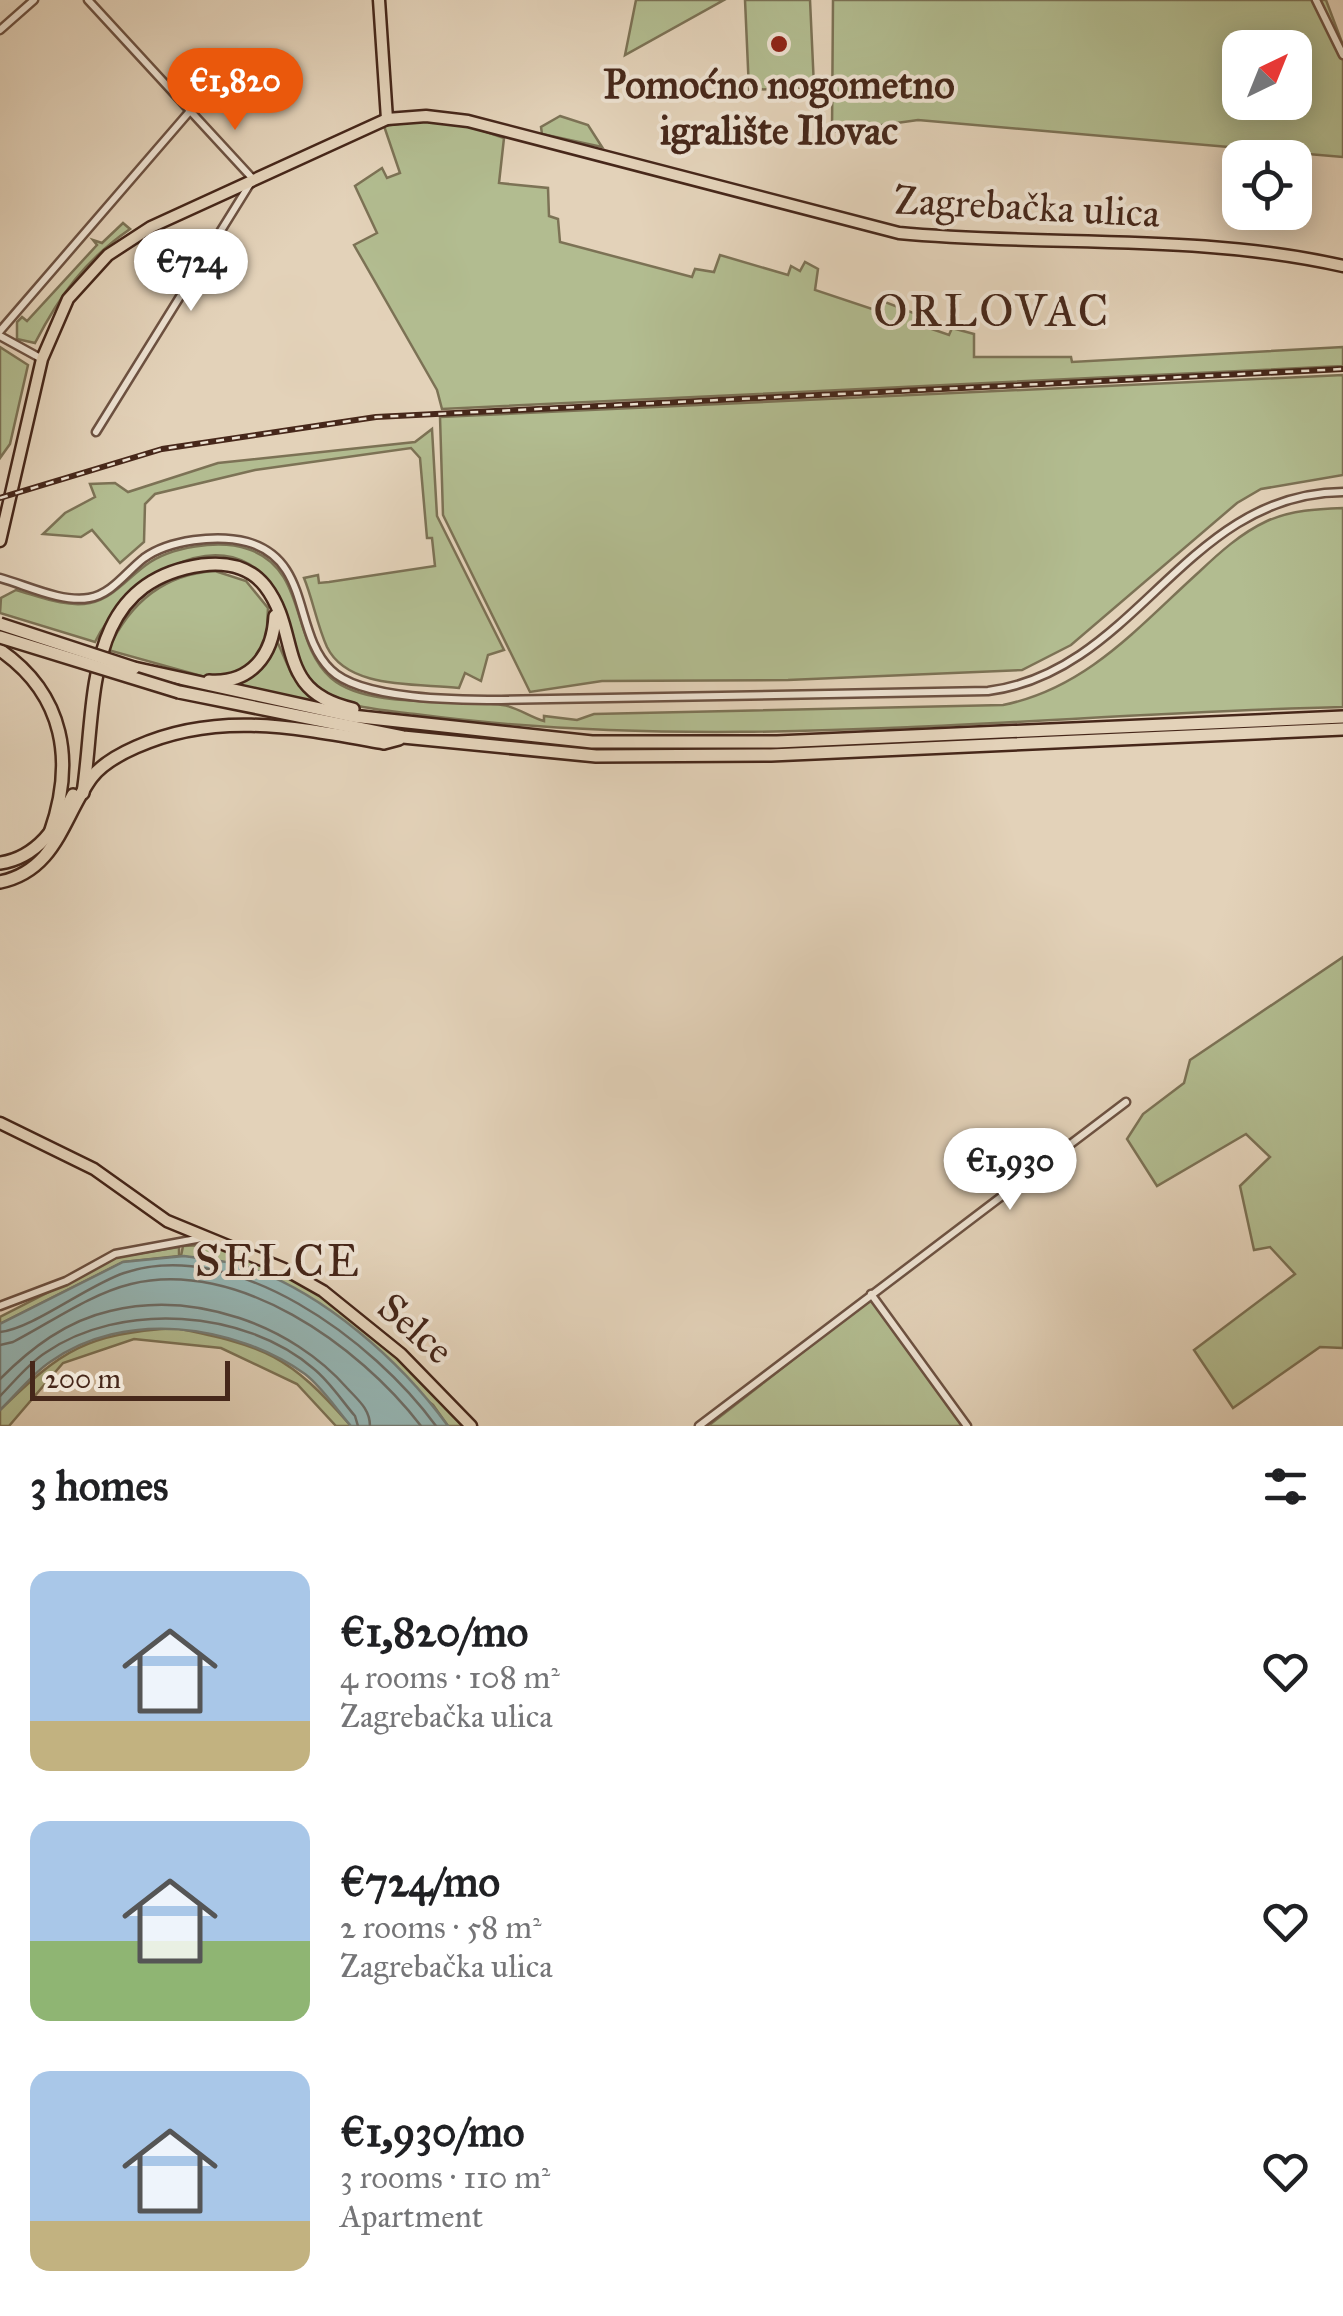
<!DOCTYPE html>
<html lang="en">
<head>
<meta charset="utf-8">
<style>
  body { margin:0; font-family:"IM FELL Great Primer",serif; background:#f2f2f2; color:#202124; height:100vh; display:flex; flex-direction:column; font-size:38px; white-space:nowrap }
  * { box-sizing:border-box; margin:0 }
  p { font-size:32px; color:#757577 }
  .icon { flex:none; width:55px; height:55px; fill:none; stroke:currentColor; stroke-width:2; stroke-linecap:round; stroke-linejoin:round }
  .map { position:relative; height:1426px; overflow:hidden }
  .panel { display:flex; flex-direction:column; background:#fff; flex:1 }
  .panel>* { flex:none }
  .needle { width:65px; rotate:43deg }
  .buttons { position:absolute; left:1222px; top:30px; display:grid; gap:20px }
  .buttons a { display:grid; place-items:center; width:90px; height:90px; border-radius:20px; background:#fff; box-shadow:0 5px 25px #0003; font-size:50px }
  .scale { position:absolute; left:30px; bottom:25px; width:200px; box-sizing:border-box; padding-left:10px; border:5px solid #46271a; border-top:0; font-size:28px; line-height:35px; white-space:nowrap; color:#46271a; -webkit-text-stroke:8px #ede2d2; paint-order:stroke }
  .price { position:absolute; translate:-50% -85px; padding:0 22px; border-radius:35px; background:#fff; color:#222; font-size:32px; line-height:65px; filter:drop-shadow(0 2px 5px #0008) }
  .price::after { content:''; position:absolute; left:50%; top:60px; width:30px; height:22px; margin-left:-15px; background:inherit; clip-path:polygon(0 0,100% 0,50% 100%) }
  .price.active { background:#ea580c; color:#fff }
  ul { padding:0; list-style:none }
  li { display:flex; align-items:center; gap:30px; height:250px; padding:0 30px }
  li span { display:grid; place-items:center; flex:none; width:280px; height:200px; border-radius:20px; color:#555 }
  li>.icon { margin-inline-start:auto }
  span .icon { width:120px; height:120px; fill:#fffc; stroke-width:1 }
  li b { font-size:42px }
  h2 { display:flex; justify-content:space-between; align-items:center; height:120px; padding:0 30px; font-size:42px }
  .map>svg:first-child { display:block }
</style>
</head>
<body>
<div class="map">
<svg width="1343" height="1426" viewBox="0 0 1343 1426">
  <rect width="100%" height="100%" fill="#e3d2b9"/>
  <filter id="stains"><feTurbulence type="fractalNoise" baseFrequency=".002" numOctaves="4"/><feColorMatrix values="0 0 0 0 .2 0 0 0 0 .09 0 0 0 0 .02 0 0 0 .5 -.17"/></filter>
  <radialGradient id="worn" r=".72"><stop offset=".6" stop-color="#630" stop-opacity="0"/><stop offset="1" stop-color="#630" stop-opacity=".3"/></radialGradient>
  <g fill="#b2bc90" stroke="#7c7255" stroke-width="2.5" fill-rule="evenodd">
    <path d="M636 0H724L625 55Z"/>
    <path d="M745 0H810L814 87 749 90Z"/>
    <path d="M833 0H1326L1343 45V157L918 120 832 132ZM1240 48H1295V102H1240Z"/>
    <path d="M560 116 588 125 602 147 542 134 541 127Z"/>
    <path d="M425 120 472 127 504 138 499 183 548 188 549 216 558 219 560 242 692 277 695 269 714 272 720 255 788 275 791 266 800 271 805 262 818 269 815 290 875 310 880 300 929 319V328L949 335 952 328 974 334V357H1071L1072 362 1343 347V366L442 409 437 390 354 245 377 233 355 186 382 168 387 178 400 173 384 126Z"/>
    <path d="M123 223 130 229C85 260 60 295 35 343L17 339V322L22 317 27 321 97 245 93 240 102 243Z"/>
    <path d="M0 347 28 365 10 444 0 458Z"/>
    <path d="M1343 375V475L1261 489 1237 503 1071 645 1022 670 788 680 602 681 530 692 443 515 440 417Z"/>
    <path d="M432 429 437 516 504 650 488 655 481 681 465 673 459 688C418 683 348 690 327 647 317 625 313 600 304 578L318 575 319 583 329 582 435 566 432 538H427L420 458 411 448 255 470 155 494 145 504 144 542 120 563 92 530 81 537 43 534 65 513 95 497 90 484 115 483 128 492 218 463 415 442Z"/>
    <path d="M1343 508V707C1035 714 721 755 415 714 384 710 338 708 315 686 287 658 294 613 270 583 217 515 122 586 95 642L0 613 1 598 16 590C38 596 66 608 90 603 112 599 128 578 146 565 170 547 219 539 248 549 308 569 290 642 331 678 368 710 456 698 502 705 515 706 530 717 544 721V716L577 720 594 714 1003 705C1087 688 1138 627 1199 572 1219 553 1241 533 1267 521 1292 510 1317 509 1343 508Z"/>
    <path d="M215 571 246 581 268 608 266 646 241 674 205 677 108 650C129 604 163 574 215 571Z"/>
    <path d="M277 641 292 675 316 703 224 686 272 651Z"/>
    <path d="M1343 957V1348L1320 1347 1233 1408 1194 1350 1295 1274 1270 1247 1254 1250 1240 1186 1270 1157 1246 1134 1157 1186 1127 1139 1143 1114 1184 1083 1190 1060Z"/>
    <path d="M183 1246C285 1238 403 1355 465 1426H448L433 1405 245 1266 181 1256Z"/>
    <path d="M179 1247V1256L123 1262 0 1324V1317L117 1257Z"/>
    <path d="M872 1298 963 1426H708Z"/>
    <path d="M175 1328C266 1346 289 1355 351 1426H336L297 1384 221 1348 134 1339 63 1363 9 1426H0V1410C63 1349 86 1334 175 1328Z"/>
  </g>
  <path fill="#96b6b4" stroke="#767d76" stroke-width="2.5" d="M184 1256C203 1259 225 1260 244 1266 322 1291 401 1361 448 1426H351C337 1410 322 1387 305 1374 234 1324 124 1309 50 1362 32 1374 16 1395 0 1410V1324L123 1262Z"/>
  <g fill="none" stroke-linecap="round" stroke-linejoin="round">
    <g stroke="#6e6e67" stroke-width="2.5">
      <path d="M0 1332C32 1329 88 1285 124 1273 235 1236 374 1341 436 1426"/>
      <path d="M0 1345 13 1342C50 1323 90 1294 131 1284 237 1258 359 1345 421 1426"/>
      <path d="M0 1379C31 1348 66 1321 110 1311 194 1290 292 1325 347 1388 358 1400 370 1409 370 1426"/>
      <path d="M0 1396C14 1382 28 1364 45 1353 120 1301 245 1309 314 1369 330 1382 342 1401 355 1416L358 1426"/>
    </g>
    <g stroke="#6d5242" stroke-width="11">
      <g id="minor">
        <path d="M88 0 253 179 96 432"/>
        <path d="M1316 0 1343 55"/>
        <path d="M0 30 34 0"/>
        <path d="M0 331 190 111"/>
        <path d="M0 336 42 359"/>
        <path d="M0 578C26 585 62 603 89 598 112 594 126 572 144 558 169 540 217 534 247 542 312 560 292 632 331 670 361 700 460 700 501 700L988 691C1137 672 1185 493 1343 492"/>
        <path d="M871 1294 967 1426"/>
        <path d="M0 1306 66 1281 115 1254 202 1238"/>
        <path d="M699 1426 1126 1102"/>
      </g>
    </g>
    <g stroke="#46271a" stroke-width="15">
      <g id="primary">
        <path d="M379 0 387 119"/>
        <path d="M0 541 42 359 68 299 108 255 151 227 387 119 426 116 468 121 899 233C1047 247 1197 233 1343 266"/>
        <path d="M0 1123 94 1169 167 1221 284 1269 323 1291 401 1354 471 1426"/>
      </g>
    </g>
    <g stroke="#46271a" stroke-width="16">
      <g id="motorway">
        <path d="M0 650C65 695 75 762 50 833"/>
        <path d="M134 668 352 716 592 742H777L1343 717"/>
        <path d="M209 681C251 684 273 655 275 616"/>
        <path d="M179 692 403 737 596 756 771 755 1343 729"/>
        <path d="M83 793C97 702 81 582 202 565 226 562 249 566 265 586 302 634 273 691 353 709"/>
        <path d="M0 863C37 858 58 826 73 795"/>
        <path d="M0 882C57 870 63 816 92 777 103 763 120 754 136 747 218 710 299 728 384 743L399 739"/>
      </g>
    </g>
    <use href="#minor" stroke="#ede2d2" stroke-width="6"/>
    <use href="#primary" stroke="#e3d2b9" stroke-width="10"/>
    <use href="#motorway" stroke="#e3d2b9" stroke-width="11"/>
    <g stroke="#46271a" stroke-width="6">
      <path id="rail" d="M0 498 162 449 376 417 1343 369"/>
    </g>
    <use href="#rail" stroke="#ede2d2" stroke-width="2.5" stroke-dasharray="8" stroke-linecap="butt"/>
    <g stroke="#46271a" stroke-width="16" stroke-linecap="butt">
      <g id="motorway-bridge">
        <path d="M0 624 134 668"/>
        <path d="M0 637 179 692"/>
      </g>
    </g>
    <use href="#motorway-bridge" stroke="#e3d2b9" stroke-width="11"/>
  </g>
  <circle fill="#8f2418" stroke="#ede2d2" stroke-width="4" cx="779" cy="44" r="10"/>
  <g text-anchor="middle" stroke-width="8" stroke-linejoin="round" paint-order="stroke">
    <g font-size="40" font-weight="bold" fill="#46271a" stroke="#ede2d2">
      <text x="779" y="98">Pomoćno nogometno<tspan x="779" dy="46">igralište Ilovac</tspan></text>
    </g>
    <g font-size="40" fill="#46271a" stroke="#ede2d2">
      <text transform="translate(1027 206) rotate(3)" y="14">Zagrebačka ulica</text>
      <text transform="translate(416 1328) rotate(41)" y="14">Selce</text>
    </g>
    <g font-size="45" letter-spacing="2.5" fill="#46271a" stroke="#ede2d2">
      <text x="992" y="326">ORLOVAC</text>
      <text x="278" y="1276">SELCE</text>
    </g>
  </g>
  <rect width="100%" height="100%" filter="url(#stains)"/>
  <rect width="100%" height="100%" fill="url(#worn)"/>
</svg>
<div class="buttons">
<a><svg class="needle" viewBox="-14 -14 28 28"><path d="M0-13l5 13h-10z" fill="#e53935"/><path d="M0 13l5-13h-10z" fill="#757577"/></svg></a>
<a><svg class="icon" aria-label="locate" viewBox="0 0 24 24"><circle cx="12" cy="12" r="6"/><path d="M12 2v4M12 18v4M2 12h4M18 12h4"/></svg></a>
</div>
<div class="scale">200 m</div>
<b class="price active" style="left:235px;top:133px">€1,820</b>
<b class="price" style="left:191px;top:314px">€724</b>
<b class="price" style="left:1010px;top:1213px">€1,930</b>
</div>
<section class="panel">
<h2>3 homes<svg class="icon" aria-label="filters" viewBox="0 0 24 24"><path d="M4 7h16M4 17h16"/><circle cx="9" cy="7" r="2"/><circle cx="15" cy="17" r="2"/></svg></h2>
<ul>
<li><span style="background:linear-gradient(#a9c7e8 75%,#c2b280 0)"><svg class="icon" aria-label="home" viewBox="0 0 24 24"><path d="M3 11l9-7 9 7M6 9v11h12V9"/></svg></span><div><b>€1,820/mo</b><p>4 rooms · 108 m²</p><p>Zagrebačka ulica</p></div><svg class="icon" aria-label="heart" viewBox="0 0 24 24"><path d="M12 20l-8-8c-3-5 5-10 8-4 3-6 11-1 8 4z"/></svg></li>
<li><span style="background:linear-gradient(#a9c7e8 60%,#8fb573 0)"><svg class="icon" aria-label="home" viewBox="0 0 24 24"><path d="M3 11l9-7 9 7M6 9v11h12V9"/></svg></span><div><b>€724/mo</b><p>2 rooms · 58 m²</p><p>Zagrebačka ulica</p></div><svg class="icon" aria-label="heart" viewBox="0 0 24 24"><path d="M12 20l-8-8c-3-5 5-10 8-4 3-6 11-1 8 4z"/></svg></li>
<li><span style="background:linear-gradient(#a9c7e8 75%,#c2b280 0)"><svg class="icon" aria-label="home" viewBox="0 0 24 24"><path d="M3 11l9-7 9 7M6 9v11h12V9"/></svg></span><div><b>€1,930/mo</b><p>3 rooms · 110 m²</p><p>Apartment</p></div><svg class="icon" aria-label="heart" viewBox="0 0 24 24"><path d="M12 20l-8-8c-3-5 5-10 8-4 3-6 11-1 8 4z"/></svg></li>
</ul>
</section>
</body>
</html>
